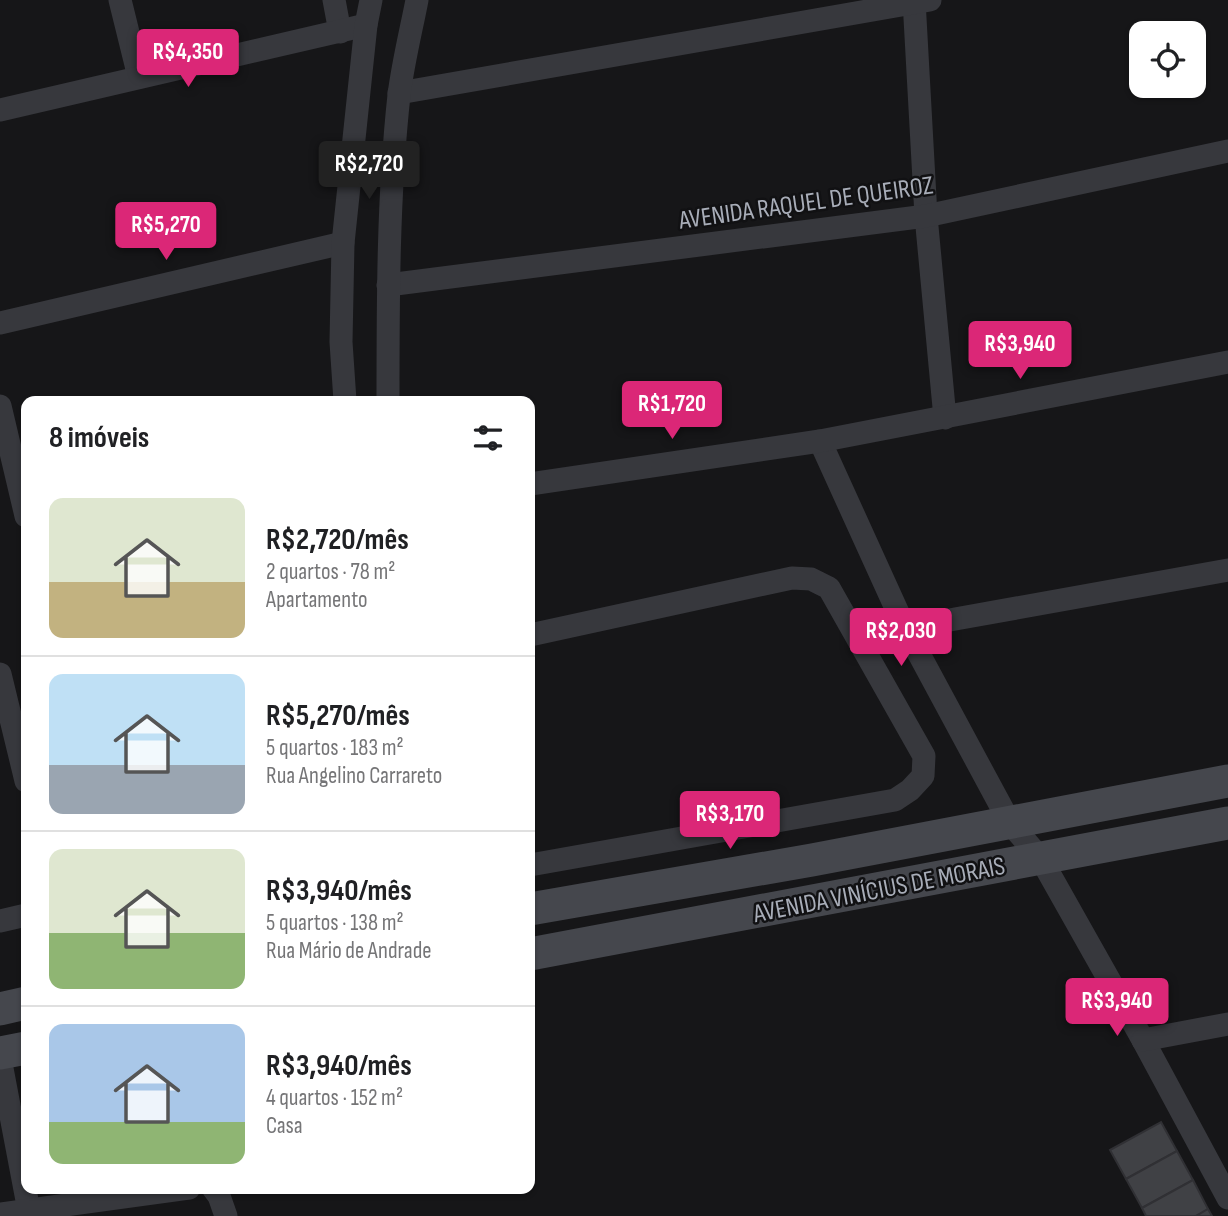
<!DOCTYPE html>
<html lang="pt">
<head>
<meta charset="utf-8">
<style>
  body { margin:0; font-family:"Sofia Sans Condensed",sans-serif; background:#f2f2f2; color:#202124; height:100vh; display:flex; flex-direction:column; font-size:26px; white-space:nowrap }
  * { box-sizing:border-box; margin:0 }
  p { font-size:23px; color:#757577 }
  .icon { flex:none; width:38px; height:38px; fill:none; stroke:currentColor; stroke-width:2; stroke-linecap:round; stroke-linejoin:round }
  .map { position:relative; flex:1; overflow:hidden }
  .side { position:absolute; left:21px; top:396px; width:514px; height:798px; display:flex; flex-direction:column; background:#fff; border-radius:14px; box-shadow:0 2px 5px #0004 }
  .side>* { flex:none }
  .controls { position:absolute; left:1129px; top:21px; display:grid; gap:14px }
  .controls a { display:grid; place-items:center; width:77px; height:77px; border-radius:14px; background:#fff; box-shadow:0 2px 5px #0004; font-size:35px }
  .price { position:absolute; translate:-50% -60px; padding:0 16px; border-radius:7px; background:#db2777; color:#fff; font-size:23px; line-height:46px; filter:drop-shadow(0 2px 4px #0008) }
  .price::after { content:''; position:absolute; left:50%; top:42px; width:21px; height:16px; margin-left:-10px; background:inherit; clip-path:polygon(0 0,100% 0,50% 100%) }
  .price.on { background:#222; color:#fff }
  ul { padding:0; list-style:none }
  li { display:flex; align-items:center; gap:21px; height:175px; padding:0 28px }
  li+li { border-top:2px solid #e0e0e0 }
  li span { display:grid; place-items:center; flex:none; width:196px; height:140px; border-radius:14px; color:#555 }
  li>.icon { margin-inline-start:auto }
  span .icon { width:84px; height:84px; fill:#fffc; stroke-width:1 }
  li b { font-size:30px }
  h2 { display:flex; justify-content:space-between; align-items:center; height:84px; padding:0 28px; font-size:30px }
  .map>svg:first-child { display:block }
</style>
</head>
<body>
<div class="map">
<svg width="1228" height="1216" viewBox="0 0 1228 1216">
  <rect width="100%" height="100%" fill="#161618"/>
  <g fill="#404145" stroke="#303034" stroke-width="2">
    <path d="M1161 1122 1177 1151 1126 1179 1110 1150Z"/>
    <path d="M1177 1151 1193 1180 1142 1208 1126 1179Z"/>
    <path d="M1193 1180 1208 1209 1196 1216H1146L1142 1208Z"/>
    <path d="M1208 1209 1212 1216H1196Z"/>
  </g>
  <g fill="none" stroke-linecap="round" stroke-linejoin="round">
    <g stroke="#37383d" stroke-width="23">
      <path d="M120 0 139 77"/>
      <path d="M334 0 340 32"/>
      <path d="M914 0 926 216 945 418"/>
      <path d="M399 93 930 0"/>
      <path d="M0 110 366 25"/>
      <path d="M388 285 926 216 1228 151"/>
      <path d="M0 323 343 243"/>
      <path d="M345 401 341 342 343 243 366 25 371 0"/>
      <path d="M388 401C388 299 388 197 399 95 403 63 411 31 417 0"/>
      <path d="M0 406 26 516"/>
      <path d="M820 441 905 628 1010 823 1041 859 1143 1040 1228 1198"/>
      <path d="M530 484 820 441 1228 362"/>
      <path d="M905 628 1228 570"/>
      <path d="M530 635 792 578 811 579 829 588 924 756 923 776 910 790 895 800 530 865"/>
      <path d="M0 674 26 781"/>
      <path d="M0 921 26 915"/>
      <path d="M1143 1040 1228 1024"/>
      <path d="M0 1058 30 1216"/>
      <path d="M213 1188 219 1196 226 1216"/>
      <path d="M0 1214 189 1188"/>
    </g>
    <g stroke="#45474d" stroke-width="33">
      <path d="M530 909 812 860 1228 781"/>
      <path d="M530 954 1228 823"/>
      <path d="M0 1009 26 1003"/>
      <path d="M0 1053 26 1048"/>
    </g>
  </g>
  <g text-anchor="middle" stroke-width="5" stroke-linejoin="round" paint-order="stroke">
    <g font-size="26" fill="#a8adb8" stroke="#111113">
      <text transform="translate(806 202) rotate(-8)" y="9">AVENIDA RAQUEL DE QUEIROZ</text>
      <text transform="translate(879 889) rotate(-11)" y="9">AVENIDA VINÍCIUS DE MORAIS</text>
    </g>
  </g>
</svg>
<div class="controls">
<a><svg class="icon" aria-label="locate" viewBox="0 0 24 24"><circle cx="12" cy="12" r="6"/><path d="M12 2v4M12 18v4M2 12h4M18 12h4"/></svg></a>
</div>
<b class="price" style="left:188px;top:89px">R$4,350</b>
<b class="price on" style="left:369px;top:201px">R$2,720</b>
<b class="price" style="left:166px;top:262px">R$5,270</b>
<b class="price" style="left:1020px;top:381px">R$3,940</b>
<b class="price" style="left:672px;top:441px">R$1,720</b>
<b class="price" style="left:901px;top:668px">R$2,030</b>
<b class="price" style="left:730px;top:851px">R$3,170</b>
<b class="price" style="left:1117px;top:1038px">R$3,940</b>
<section class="side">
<h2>8 imóveis<svg class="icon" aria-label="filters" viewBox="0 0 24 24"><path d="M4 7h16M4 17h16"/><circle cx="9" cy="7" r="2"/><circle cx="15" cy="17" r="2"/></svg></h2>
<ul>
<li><span style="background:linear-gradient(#dfe7d0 60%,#c2b280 0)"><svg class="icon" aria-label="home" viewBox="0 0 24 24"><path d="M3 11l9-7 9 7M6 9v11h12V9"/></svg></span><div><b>R$2,720/mês</b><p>2 quartos · 78 m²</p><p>Apartamento</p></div></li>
<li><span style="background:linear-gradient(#bfe0f5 65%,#9aa5b1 0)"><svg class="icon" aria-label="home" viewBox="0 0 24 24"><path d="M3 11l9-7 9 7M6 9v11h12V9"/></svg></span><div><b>R$5,270/mês</b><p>5 quartos · 183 m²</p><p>Rua Angelino Carrareto</p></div></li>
<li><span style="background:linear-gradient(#dfe7d0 60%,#8fb573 0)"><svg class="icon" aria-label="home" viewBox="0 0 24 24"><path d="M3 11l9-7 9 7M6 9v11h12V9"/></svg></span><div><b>R$3,940/mês</b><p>5 quartos · 138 m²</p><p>Rua Mário de Andrade</p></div></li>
<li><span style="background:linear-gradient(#a9c7e8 70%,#8fb573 0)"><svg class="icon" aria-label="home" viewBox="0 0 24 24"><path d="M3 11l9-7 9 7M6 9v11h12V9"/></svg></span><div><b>R$3,940/mês</b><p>4 quartos · 152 m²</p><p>Casa</p></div></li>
</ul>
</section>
</div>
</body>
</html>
